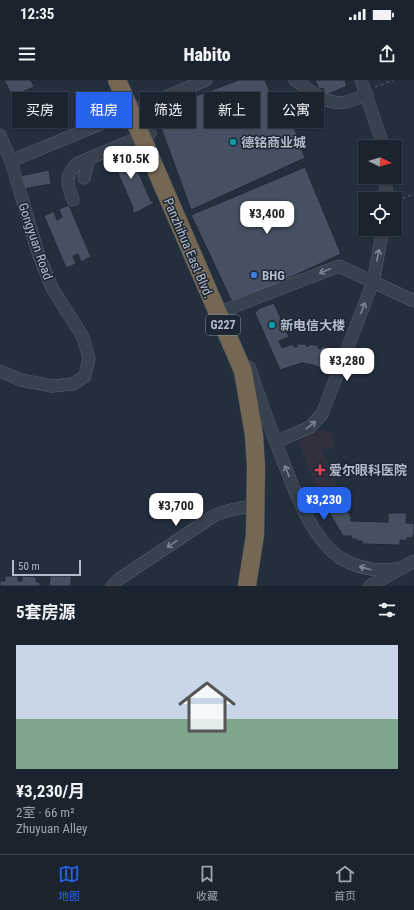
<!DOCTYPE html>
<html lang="zh">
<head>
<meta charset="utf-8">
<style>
  body { margin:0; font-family:"Roboto Condensed","Noto Sans SC",sans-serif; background:#242b36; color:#f1f3f6; height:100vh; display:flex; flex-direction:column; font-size:15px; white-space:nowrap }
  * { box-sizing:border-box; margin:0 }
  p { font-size:13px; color:#a0a4aa }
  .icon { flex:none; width:22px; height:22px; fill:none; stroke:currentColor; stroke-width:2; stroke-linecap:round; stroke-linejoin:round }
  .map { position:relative; height:506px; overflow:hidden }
  .details { display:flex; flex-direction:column; background:#1b232e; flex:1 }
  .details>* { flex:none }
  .hud { position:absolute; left:12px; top:12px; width:390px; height:36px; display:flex; gap:8px }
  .needle { width:26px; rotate:95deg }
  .tools { position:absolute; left:358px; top:60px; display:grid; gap:8px }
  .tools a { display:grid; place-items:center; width:44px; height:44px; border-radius:0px; background:#1b232e; box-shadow:0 1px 3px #0004,0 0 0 1px #39404a; font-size:20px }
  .scale { position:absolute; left:12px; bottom:10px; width:69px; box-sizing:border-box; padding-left:4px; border:2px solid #b4bcc9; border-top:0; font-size:11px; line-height:14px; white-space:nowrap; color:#b4bcc9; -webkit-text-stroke:3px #1d2633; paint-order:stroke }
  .price { position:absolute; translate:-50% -34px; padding:0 9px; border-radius:8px; background:#fff; color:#222; font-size:13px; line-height:26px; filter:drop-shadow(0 1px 2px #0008) }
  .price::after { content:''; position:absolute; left:50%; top:24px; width:12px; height:9px; margin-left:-6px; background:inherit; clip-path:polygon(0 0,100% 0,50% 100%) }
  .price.active { background:#2563eb; color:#fff }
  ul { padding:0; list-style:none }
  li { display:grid; align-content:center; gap:8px; height:212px; padding:0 16px }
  li span { display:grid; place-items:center; height:124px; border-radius:0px; color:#555 }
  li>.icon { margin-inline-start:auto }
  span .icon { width:72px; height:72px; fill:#fffc; stroke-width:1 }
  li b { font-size:17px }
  h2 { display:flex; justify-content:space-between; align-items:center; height:48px; padding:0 16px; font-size:17px }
  .tag { padding:0 14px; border-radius:0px; background:#1b232e; box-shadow:0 1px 3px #0004,0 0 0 1px #39404a; font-size:14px; line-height:36px }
  .tag.active { background:#2563eb; color:#fff }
  .status { display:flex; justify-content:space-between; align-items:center; height:28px; padding:0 20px; background:#1b232e; direction:ltr }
  .status svg { height:11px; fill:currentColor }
  header { display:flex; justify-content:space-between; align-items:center; height:52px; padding:0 16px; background:#1b232e; font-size:18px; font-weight:800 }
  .menu { display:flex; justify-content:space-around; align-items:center; height:56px; border-top:1px solid #39404a; background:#1b232e; font-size:11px; color:#a0a4aa }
  .menu a { display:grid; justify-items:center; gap:2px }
  .menu .active { color:#2563eb }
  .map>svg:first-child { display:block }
</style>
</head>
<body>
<div class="status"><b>12:35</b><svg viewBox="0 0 49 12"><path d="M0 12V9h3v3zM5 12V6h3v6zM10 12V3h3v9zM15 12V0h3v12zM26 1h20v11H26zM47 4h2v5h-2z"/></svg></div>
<header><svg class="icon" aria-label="menu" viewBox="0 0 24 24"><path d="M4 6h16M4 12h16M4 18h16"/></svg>Habito<svg class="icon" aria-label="share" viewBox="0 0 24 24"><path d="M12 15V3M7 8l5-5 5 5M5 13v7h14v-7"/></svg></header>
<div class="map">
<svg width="414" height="506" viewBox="0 0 414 506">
  <rect width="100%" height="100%" fill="#242f3e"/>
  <path fill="#32303f" d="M325 349 326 352H330L336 367 326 371 325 367 322 369 339 410 321 418 298 362 307 355Z"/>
  <g fill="#455162" stroke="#1f2835">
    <path d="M4 0H31L34 7 12 16Z"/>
    <path d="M239 0H265L284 47 293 44 305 78 191 130 155 31Z"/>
    <path d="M315 0H345L347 6 326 15 323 8 319 9Z"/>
    <path d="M128 68 151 121 154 122V123L135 133 132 132 133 128 112 79 109 78V76Z"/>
    <path d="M305 87 341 174 233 224 191 135Z"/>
    <path d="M49 90 51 104 23 109 20 96Z"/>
    <path d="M69 125 91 177 81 182 78 174 73 176 76 184 66 188 44 136 54 131 57 140 62 137 59 129Z"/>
    <path d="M274 223 289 257 279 261 282 268 293 264 294 267H297V264H306V266H309V264L319 266 318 268 321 269V266L328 268 320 288 313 285 302 283 280 290 255 233 260 228Z"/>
    <path d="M341 420 351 437V441L388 442V433H407L406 443H413L414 444V455H413L412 458H407V461L400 460V465L362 464V461H356L357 459H351V456H343L327 429Z"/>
    <path d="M0 496H1V501H5V496H18V501H22V496L36 497V502H40V506H0Z"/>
    <path d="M50 496H71V506H49Z"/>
  </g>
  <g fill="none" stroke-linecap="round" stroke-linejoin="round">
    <g stroke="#565f6c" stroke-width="13">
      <g id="minor">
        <path d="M295 0C310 10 327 26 346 22 353 20 360 17 367 15"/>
        <path d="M361 0 382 62V67"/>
        <path d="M0 55 11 81"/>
        <path d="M385 97 387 119"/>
        <path d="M84 98 89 79"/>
        <path d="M73 120C67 104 64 95 78 83L150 53"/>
        <path d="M225 230 339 186 414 221"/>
        <path d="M249 287C260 318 271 350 283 381 295 412 311 457 339 477 359 490 381 492 403 488"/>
        <path d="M0 291 21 300 52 306 73 304 85 296 89 278 83 257 52 208 38 173 11 81 206 0"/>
        <path d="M276 362 310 347 322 334 373 202 383 149"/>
        <path d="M112 506 119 499 215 435C229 430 241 427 256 426"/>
        <path d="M370 506 414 481"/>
      </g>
    </g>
    <g stroke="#434c59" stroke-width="19">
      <path id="highway" d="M117 0 243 291 254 355 256 387 255 455 247 506"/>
    </g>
    <g stroke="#44595c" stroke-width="1.5" stroke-dasharray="3 3" stroke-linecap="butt">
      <path d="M375 7 393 0"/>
      <path d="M397 121 414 114"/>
    </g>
    <use href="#minor" stroke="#38414e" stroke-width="12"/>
    <use href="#highway" stroke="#746855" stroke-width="18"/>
  </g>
  <defs><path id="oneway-shaft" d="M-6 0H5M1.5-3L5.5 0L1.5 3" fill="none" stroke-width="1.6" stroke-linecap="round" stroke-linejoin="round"/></defs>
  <g stroke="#7c8592">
    <use href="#oneway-shaft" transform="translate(378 175) rotate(-79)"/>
    <use href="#oneway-shaft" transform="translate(325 191) rotate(159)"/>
    <use href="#oneway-shaft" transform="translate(363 228) rotate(-69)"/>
    <use href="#oneway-shaft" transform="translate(311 345) rotate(-38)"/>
    <use href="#oneway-shaft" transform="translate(287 391) rotate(-111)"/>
    <use href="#oneway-shaft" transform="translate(172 464) rotate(146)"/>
    <use href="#oneway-shaft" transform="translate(365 488) rotate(-164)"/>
  </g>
  <g fill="#0f9aa8" stroke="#1d2633" stroke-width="1.5">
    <circle cx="233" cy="62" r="4"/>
    <circle cx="272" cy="245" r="4"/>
  </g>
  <circle fill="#3f7fe0" stroke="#1d2633" stroke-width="1.5" cx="254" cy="195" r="4"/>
  <path fill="#e0444e" stroke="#1d2633" stroke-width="1.5" d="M318 384h4v4h4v4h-4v4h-4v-4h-4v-4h4z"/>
  <g text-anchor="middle" stroke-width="3" stroke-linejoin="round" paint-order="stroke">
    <rect fill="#1d2633" stroke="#878f9c" stroke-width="1" x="206" y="235" width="34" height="20" rx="3"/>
    <g font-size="12" font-weight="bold" fill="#b4bcc9">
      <text x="223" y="249">G227</text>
    </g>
    <g font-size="13" font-weight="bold" fill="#b4bcc9" stroke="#1d2633" text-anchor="start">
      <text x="241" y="67">德铭商业城</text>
      <text x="262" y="200">BHG</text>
      <text x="280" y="250">新电信大楼</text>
      <text x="329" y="395">爱尔眼科医院</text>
    </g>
    <g font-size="13" fill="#b4bcc9" stroke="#1d2633">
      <text transform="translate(36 161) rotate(71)" y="5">Gongyuan Road</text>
      <text transform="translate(189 168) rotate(67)" y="5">Panzhihua East Blvd.</text>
    </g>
  </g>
</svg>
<div class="tools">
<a><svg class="needle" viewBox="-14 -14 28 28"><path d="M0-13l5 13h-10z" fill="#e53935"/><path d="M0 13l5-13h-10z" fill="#a0a4aa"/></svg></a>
<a><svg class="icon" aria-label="locate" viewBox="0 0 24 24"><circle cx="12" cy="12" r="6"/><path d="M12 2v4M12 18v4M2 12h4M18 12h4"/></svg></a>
</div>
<div class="scale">50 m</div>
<b class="price" style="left:131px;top:100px">¥10.5K</b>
<b class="price" style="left:267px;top:155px">¥3,400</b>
<b class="price" style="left:347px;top:302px">¥3,280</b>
<b class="price active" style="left:324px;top:441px">¥3,230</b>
<b class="price" style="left:176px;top:447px">¥3,700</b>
<div class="hud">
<a class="tag">买房</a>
<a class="tag active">租房</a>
<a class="tag">筛选</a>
<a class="tag">新上</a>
<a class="tag">公寓</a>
</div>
</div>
<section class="details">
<h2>5套房源<svg class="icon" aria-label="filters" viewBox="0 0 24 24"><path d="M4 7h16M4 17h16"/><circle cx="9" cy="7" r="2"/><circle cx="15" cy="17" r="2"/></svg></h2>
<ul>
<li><span style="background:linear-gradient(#c9d6e8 60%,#7fa58c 0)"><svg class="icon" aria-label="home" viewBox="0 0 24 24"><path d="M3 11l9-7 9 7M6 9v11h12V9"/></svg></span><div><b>¥3,230/月</b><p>2室 · 66 m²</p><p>Zhuyuan Alley</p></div></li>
</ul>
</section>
<nav class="menu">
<a class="active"><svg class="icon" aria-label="map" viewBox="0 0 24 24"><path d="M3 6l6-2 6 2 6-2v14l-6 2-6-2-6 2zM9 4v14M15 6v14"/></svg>地图</a>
<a><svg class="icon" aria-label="saved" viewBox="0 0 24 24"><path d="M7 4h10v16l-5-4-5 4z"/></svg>收藏</a>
<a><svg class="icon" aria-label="home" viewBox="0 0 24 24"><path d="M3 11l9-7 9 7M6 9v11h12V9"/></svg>首页</a>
</nav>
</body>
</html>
